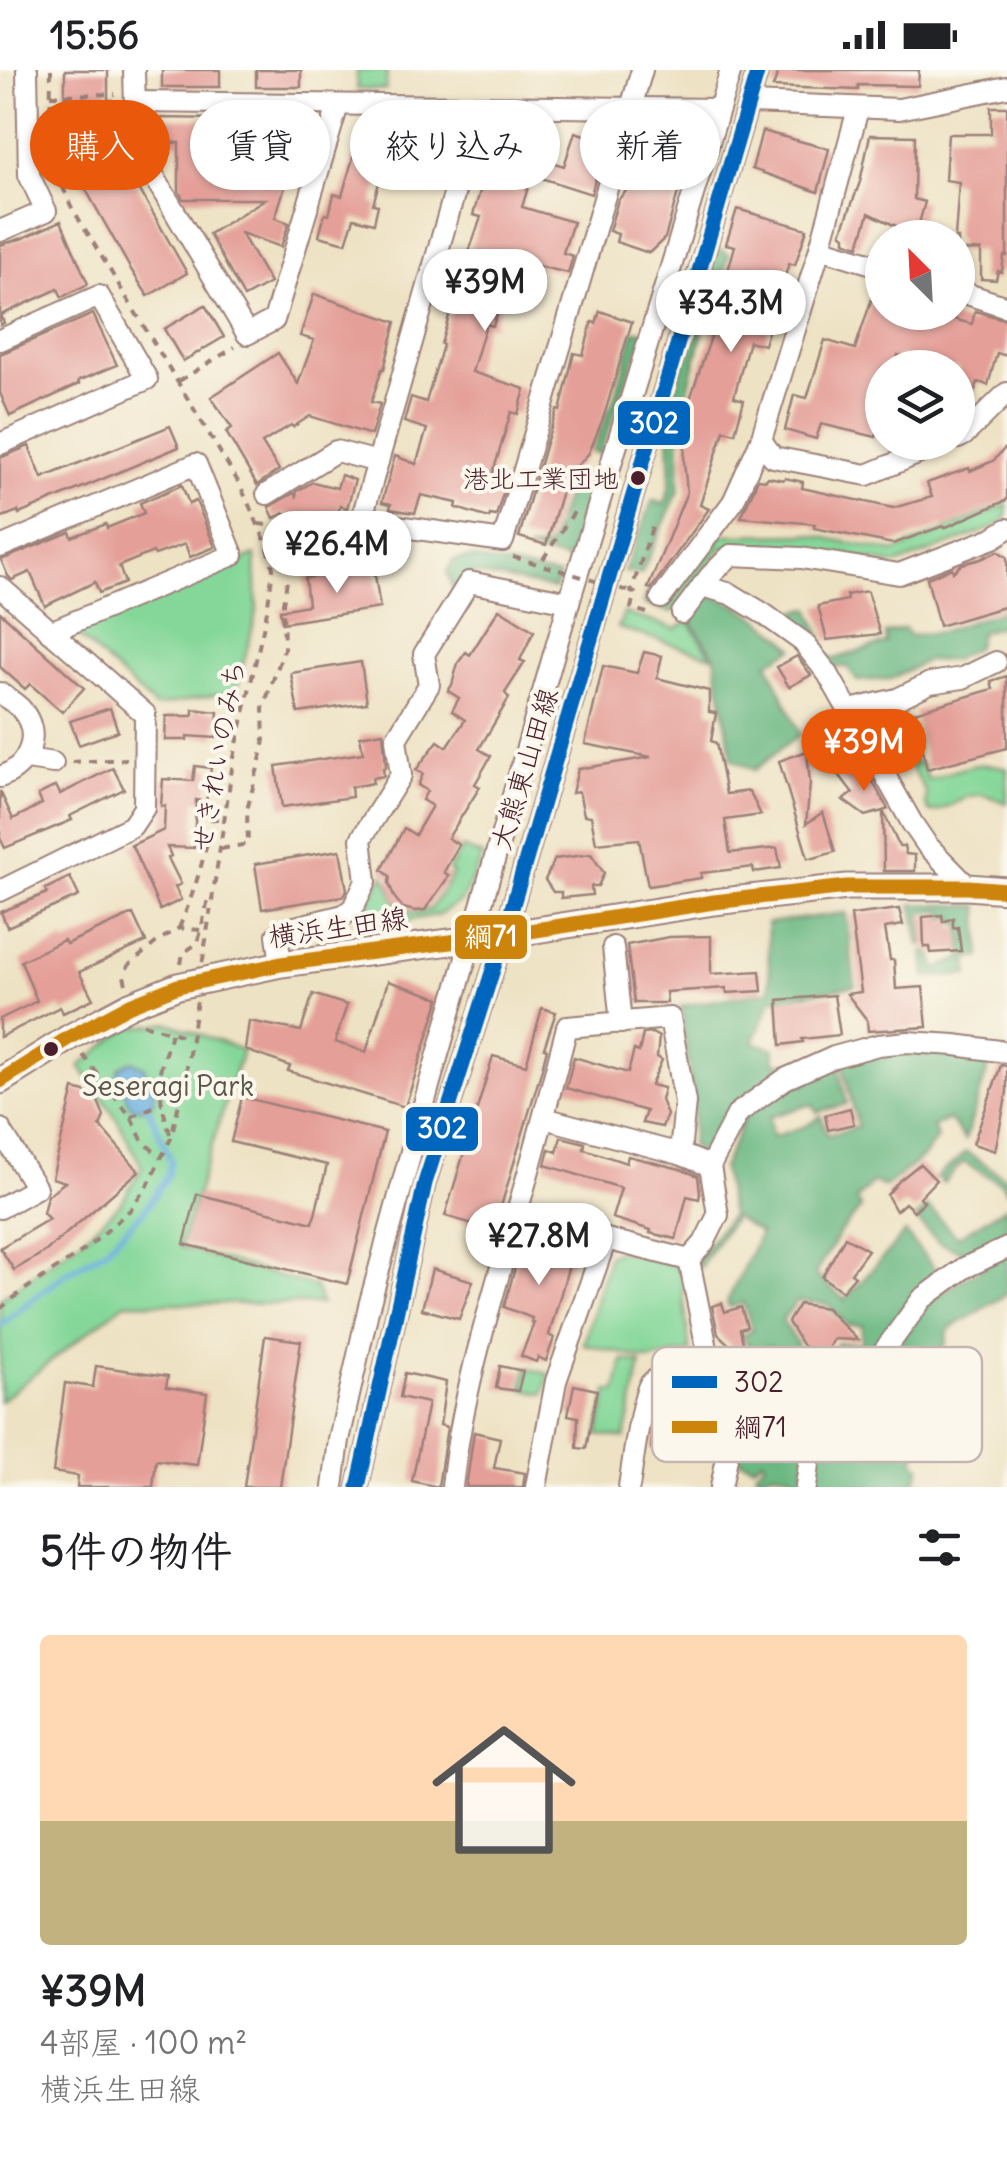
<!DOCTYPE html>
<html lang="ja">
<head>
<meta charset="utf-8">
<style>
  body { margin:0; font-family:Delius,"Klee One",sans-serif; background:#f6f6f6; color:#202124; height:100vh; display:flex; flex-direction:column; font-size:38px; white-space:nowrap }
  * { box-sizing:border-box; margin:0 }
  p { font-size:32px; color:#757577 }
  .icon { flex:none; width:55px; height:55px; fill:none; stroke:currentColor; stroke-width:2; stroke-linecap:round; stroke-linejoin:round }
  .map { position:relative; height:1417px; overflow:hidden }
  .sheet { display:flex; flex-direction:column; background:#fff; flex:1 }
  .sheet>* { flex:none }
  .guide { position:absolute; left:30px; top:30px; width:948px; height:90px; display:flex; gap:20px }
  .needle { width:65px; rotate:336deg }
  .fabs { position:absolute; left:865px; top:150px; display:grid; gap:20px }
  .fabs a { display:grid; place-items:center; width:110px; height:110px; border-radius:50%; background:#fff; box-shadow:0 2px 8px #0004; font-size:50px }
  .price { position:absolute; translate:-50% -85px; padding:0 22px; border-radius:35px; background:#fff; color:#222; font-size:32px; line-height:65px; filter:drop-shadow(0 2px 5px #0008) }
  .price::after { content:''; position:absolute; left:50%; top:60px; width:30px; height:22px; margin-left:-15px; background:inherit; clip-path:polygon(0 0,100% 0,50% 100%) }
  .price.selected { background:#ea580c; color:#fff }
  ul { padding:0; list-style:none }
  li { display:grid; align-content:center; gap:20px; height:530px; padding:0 40px }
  li span { display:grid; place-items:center; height:310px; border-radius:10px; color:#555 }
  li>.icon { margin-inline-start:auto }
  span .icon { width:180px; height:180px; fill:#fffc; stroke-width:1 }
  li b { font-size:42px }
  h2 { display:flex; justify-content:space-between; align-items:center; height:120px; padding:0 40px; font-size:42px }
  .tag { padding:0 35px; border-radius:45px; background:#fff; box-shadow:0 2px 8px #0004; font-size:35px; line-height:90px }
  .tag.selected { background:#ea580c; color:#fff }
  .status { display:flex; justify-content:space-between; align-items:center; height:70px; padding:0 50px; background:#fff; direction:ltr }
  .status svg { height:28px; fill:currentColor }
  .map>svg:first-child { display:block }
</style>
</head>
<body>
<div class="status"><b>15:56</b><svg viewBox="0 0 49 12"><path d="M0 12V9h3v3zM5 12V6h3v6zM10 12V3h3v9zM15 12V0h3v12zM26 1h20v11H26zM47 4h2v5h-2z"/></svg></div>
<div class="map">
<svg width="1007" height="1417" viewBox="0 0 1007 1417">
  <rect width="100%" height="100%" fill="#fbf7ec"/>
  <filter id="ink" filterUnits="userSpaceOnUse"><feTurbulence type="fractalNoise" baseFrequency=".01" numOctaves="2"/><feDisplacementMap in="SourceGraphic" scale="20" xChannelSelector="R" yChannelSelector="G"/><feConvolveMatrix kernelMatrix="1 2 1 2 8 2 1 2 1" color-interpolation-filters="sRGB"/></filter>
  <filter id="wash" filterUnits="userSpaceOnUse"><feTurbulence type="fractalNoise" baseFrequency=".0048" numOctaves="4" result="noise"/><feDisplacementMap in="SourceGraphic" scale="40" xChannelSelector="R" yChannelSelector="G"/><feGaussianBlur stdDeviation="2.25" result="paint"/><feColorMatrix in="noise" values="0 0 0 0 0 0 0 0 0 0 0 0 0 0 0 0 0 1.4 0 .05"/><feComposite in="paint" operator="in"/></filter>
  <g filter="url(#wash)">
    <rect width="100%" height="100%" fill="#eee2c4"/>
    <g fill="#84d799" stroke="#677b62" stroke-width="2.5">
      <path d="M357 0H387L386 20 357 19Z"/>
      <path d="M1007 434V447L993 458 896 495 844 485 721 478 681 532 671 542 644 534 647 523 670 532 722 465 808 464 894 482Z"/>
      <path d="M255 485 257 541 236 621 155 637 74 562Z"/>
      <path d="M624 543 676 559 688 551 712 586 618 558Z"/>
      <path d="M907 653 915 671 908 675 916 694H922L928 710C957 701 976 688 1007 698V733C1000 731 991 726 984 725 963 722 949 742 930 742L926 736V722L890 662Z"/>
      <path d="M462 778 483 786 462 830 440 844 373 857 357 852 384 805C397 829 395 851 431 839L453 804 449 800Z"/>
      <path d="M169 953 242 980 180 1177 315 1217 321 1234 125 1233 0 1331V1229L82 1169 121 1133 142 1097 117 1049 80 996 127 958Z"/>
      <path d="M620 1180 680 1197 690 1282 649 1290 584 1274 609 1185Z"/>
      <path d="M623 1290 641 1293 625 1368 598 1365 608 1321 616 1322Z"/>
      <path d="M527 1298 549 1304 544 1324 523 1319Z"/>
    </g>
    <g fill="#6bb881" stroke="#5a6c56" stroke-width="2.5">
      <path d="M719 179 729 184 705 258 695 250Z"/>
      <path d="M693 258 703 261 680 350 679 420 641 504 624 502 653 430 664 435C677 406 665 373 671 342 676 314 686 286 693 258Z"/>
      <path d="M634 261H645L600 384 592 382 616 324Z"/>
      <path d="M582 408 596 422 570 491 527 480 549 477 569 415Z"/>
      <path d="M471 488 559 506 555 519 471 503 463 513 452 517 447 502 454 490Z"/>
      <path d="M708 524C741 534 769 553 794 578L768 593 800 664 754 700 732 689 715 586 689 549Z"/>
      <path d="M810 538 826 579 820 585 782 544Z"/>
      <path d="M1007 539V554L981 562 975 578 953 590 926 591 891 609 857 611 848 597H827L823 590 829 587 832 590 886 573 885 564 905 558 909 566 940 562Z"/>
      <path d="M912 834 979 836 981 887 968 888 969 905 926 907 924 882 928 880V884L933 886 936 900 963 888 961 854 955 853 953 845 944 848 943 841 921 843 923 875H920Z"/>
      <path d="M846 843 855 916 772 929 753 972 774 979 775 993H801L709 1086 691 1077 694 1037 681 936 770 921 767 853Z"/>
      <path d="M912 977 991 989 965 1070 949 1049 933 1056 937 1068 924 1086 885 1117 873 1112 856 1130 861 1138 840 1162 815 1204 845 1230 905 1163 941 1206 905 1235 846 1330 818 1355 801 1345 824 1318 826 1296 837 1273 861 1274 862 1255H847L827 1234 797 1231 782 1250 798 1275 790 1287 767 1276 756 1289 742 1265 753 1260 743 1233 729 1237 727 1232 760 1163 734 1147 699 1198 694 1192 731 1145 722 1098 746 1046 787 1014 837 992 847 1034 817 1042 812 1034 769 1047 772 1067 806 1056 821 1046 827 1065 858 1057 841 989Z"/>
      <path d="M966 1082 1007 1109V1121L1002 1114 963 1092 943 1113 937 1107Z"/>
      <path d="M1007 1136V1167L972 1185 939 1173 916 1149 928 1137 957 1167Z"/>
      <path d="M1007 1182V1224L948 1260 946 1274 918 1298 943 1335 913 1391 921 1396 914 1417H812L817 1382 859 1336 925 1233Z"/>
      <path d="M741 1349 808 1373 801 1417H793L791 1404 771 1402 762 1407 755 1402 765 1393 763 1389 753 1395 737 1389 738 1373 733 1356Z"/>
    </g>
    <path fill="#69afdf" stroke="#5a6785" stroke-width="2.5" d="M132 991 145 998 146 1009 155 1020 154 1030C148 1039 138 1041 129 1034 127 1030 127 1027 125 1023 122 1013 114 1011 119 998Z"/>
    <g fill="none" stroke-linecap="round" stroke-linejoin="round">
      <path stroke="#69afdf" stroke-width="6" d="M0 1255 64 1205 105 1180 144 1141 168 1105 171 1091 148 1037"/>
    </g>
    <g id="blocks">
      <g fill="#e49f98">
        <path d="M65 0H108V30H112L111 96 122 89 187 203 148 226 130 198 72 95H64Z"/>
        <rect x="162" y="0" width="58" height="17"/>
        <rect x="256" y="0" width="45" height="17"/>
        <path d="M779 0H919L918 16 858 15V20L773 17Z"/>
        <path d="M991 37H1007V186H1004L1002 202 998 201 996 210 981 209V180L958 181V168H955L959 112 945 110 948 64H991Z"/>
        <path d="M161 48 281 50 282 48H294L318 54 312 74 209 72 208 100 290 101 275 148 289 153 281 177 241 163 270 213 244 227 209 164 265 129H183L179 122V73L160 72Z"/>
        <path d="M661 52 690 53 696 59 665 168 649 183 616 172 618 164 609 161 618 130 650 95Z"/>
        <path d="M762 61 829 79 818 122 752 99Z"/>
        <path d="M575 62 606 72 591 124 532 105 522 137 573 152 563 183 573 186 568 203 534 195 532 200 500 191 490 226 502 229 493 256 486 254 472 302 525 319 518 344 511 342 489 416 504 420 496 446 490 445 489 448 456 438 457 433 421 425 415 443 390 439 391 434 382 432 395 386 416 394 427 359 404 352 411 327 426 332 443 275 441 274 451 239 442 236 448 216 456 219 481 147 473 145 484 108 481 107 492 74 564 96Z"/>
        <path d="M870 65 915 66 914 129 925 132 915 168H892L896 156 869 143 859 176 845 171V166L841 163 860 112Z"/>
        <path d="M409 73 438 81 429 108 401 100Z"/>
        <path d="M354 84 385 92 373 134 378 135 374 153 354 148 346 173 319 166 325 144 329 145 334 124 342 126Z"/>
        <path d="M737 139 807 159 795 195 789 193 764 275 749 271 734 327 744 330 735 363 724 360 700 435 709 439 651 519 648 518 687 422 684 391 687 348 684 347 713 261H711L735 176 726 174Z"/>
        <path d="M61 151 88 214 62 227 58 219 1 245 4 253 0 255V175L23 168Z"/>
        <path d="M878 210H882V242H927L972 254 975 241 1007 250V286L997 283 988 315 978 312 966 344 958 352V298H937L898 285 895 298H882V341L876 367 821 354 816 369 785 360 794 325 807 328 825 270 855 279Z"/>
        <path d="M314 224 396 252 384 299H382L371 332 380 334 371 365 310 346 293 357 291 355 262 373 279 400 257 415 226 362 232 358 211 327 278 283 298 314 314 270 300 266Z"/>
        <path d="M205 235 224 267 183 291 164 259Z"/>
        <path d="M600 241 632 252 604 346 589 383 566 408 546 475 519 467 546 373 557 340 560 341 574 283 583 285 592 252 596 253Z"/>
        <path d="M93 244 117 295 78 311 79 314 10 346 0 323V284Z"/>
        <path d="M170 356 179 377 19 444 18 441 0 448V388L29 376 42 408Z"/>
        <path d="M1007 376V430L944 458 943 456 893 474 814 458 815 454 741 447 758 409 766 410 768 407 783 410 785 408 803 412 802 418 893 438 932 427 927 413 969 398 970 401 993 391Z"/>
        <path d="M341 405 355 410 347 438 340 436 333 458 285 443 274 448 269 437 294 423 296 426 297 421 313 412 337 418Z"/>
        <path d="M182 415 189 434 196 431 215 477 190 487 185 474 155 485 153 482 119 496 125 513 99 523 95 512 45 536 30 502 12 510 8 506 1 490 70 462 72 467 106 454 107 458 144 443 140 433Z"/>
        <path d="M998 481 1007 487V536L939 556 927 508 952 498 953 502 962 494 981 489Z"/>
        <path d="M374 498 380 538 282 553 280 540 308 535 305 508Z"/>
        <path d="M867 521 880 564 827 570 818 536 847 530 846 525Z"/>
        <path d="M499 539 534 561 520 590 525 592 505 623 509 628 479 679 491 686 475 714 480 717 448 768 459 775 444 802 449 806 425 840 415 841 403 838 394 827 389 813 390 806 382 800 404 758 415 765 432 736 422 730 427 721 418 715 423 704 416 700 438 671 447 677 465 650 452 641 459 628 448 621 452 615 458 593 466 582 470 585Z"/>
        <path d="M0 542 84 618 62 642 30 614 25 619 0 597Z"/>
        <path d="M644 582 662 586 657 608 709 621V642L716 643 711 671 716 673 726 724 749 721 761 745 725 750 730 783 777 778 781 798 754 802 753 797 701 803V808L648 816 639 769 596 773 591 746 584 745 579 722 572 723 578 699 651 687 585 674 603 596 637 603Z"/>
        <path d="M797 586 811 605 789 617 777 597Z"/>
        <path d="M361 592 367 633 298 643 291 603Z"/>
        <path d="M1007 606V678L927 699 914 642 993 619 991 611Z"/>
        <path d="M110 638 118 661 79 675 70 651Z"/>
        <path d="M193 639 218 642 216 668 187 666V670H165L166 646H193Z"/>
        <path d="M842 657 888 739 883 741 899 776H904L906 784 915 785V801H884L883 741 865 746 843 730 853 723 821 681 816 667Z"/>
        <path d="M383 662 386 697 383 698 384 706 372 708 373 713 351 717 352 727 282 737 276 696 363 683 360 666Z"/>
        <path d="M807 681 810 714 806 754 823 742 835 782 814 788H808L779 691Z"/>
        <path d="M195 696 211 698 206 732 196 730 194 778 167 777 171 786 168 788 181 814 175 817 181 830 160 840 132 776H130L164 760 165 736H161L163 709 193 711Z"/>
        <path d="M113 698 124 719 70 746 72 750 5 778 0 768V721L13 749 42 734 38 725 56 716 60 724Z"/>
        <path d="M340 780 347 820 343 826 262 839 255 794Z"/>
        <path d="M591 784 604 803 598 816H591L592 825 561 828V822H553L545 810 555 789Z"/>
        <path d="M70 807 79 826 7 857 1 842 47 823 45 819Z"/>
        <path d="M899 839 903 855 885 858 890 890H894L896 919 923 917 927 957 868 961 867 950 847 924 861 922 851 845Z"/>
        <path d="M133 844 146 872 79 902 93 929 63 943 60 937 0 967V949L37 931 21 891 64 870 66 874Z"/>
        <path d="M942 845 943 852 953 848V858L958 857 961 881 931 883 930 877H924L923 847Z"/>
        <path d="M711 866V904L760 901 762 921 727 923 726 918 666 922 667 933H634L627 875 669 867Z"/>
        <path d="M388 911 440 928 405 1037 288 1001 290 996 245 980 249 951 301 961 313 924 347 935 335 972 366 982Z"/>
        <path d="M834 925 840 965 802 969 803 972 781 975 778 930Z"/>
        <path d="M542 938 556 942 544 978 547 979 541 1002 494 1160 445 1146 493 986 526 995Z"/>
        <path d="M652 963 659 967 657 987 662 990 651 1015 664 1018 661 1030 667 1045 662 1057 642 1053 646 1041 566 1018 574 987 628 1003 634 980 639 982 643 964Z"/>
        <path d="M1001 995 1007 996V1022L995 1081 973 1074Z"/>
        <path d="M74 1019 85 1022 98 1031 104 1046 100 1056 139 1101 46 1181 14 1200 0 1178 49 1149 43 1143 47 1126 65 1112 52 1108Z"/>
        <path d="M242 1027 385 1062 347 1214 184 1174 197 1124 313 1153 327 1095 231 1072Z"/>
        <path d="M850 1038 854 1054 828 1060 825 1045Z"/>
        <path d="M561 1067 585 1073 584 1079 626 1093 628 1086 680 1099 698 1106 700 1123 699 1129 687 1126 676 1169 650 1163 651 1160 612 1148 621 1118 618 1117 545 1095 549 1079 557 1082Z"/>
        <path d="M920 1094 936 1110 920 1127 924 1132 914 1141 905 1133 896 1141 887 1125 900 1110Z"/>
        <path d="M526 1159 575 1174 549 1265 554 1268 546 1291 538 1287 536 1292 521 1286 534 1253 531 1252 532 1248 504 1237Z"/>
        <path d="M845 1167 868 1180 851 1203 855 1206 842 1221 822 1207Z"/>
        <path d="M432 1199 473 1211 459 1249 422 1239Z"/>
        <path d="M722 1233 725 1242 741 1237 747 1257 740 1259 750 1307 743 1319 733 1321 729 1320 722 1282 735 1280 718 1264 712 1236Z"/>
        <path d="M799 1234 826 1238 858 1270 833 1269 824 1286 803 1276 788 1252Z"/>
        <path d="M265 1266 301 1271 280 1417H244Z"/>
        <path d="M96 1296 168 1306 166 1317 207 1323 197 1395 156 1390 153 1417H77L78 1406 53 1402 65 1313 93 1317Z"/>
        <path d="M500 1296 523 1301 518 1321 496 1318Z"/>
        <path d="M405 1303 446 1312 440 1355 447 1357 438 1417 412 1411 428 1333 400 1327Z"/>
        <path d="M699 1308 704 1334 685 1337 674 1380 651 1379 654 1353 673 1357 664 1320Z"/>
        <path d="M574 1315 597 1320 586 1379 577 1378 578 1347 568 1345Z"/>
        <path d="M474 1362 500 1368 494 1398 525 1403 523 1417H466Z"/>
      </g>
    </g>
  </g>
  <g filter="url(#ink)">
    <use href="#blocks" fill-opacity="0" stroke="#9c8078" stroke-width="2.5"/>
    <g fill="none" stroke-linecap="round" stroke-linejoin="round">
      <g stroke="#9c8078" stroke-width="24">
        <g id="minor">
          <path d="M134 0 136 76 247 264 274 250 338 35"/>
          <path d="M135 32 719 39"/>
          <path d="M749 33 899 39 1007 17"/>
          <path d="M479 37 361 451 503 471 642 0"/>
          <path d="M858 39 820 178 761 370 773 387 867 405 946 372"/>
          <path d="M0 161 46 141 29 105 27 0"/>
          <path d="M820 178 882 197"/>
          <path d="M958 221 1007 237"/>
          <path d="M0 270 99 226 147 309 0 374"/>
          <path d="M958 368 964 365 1007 323"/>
          <path d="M267 424 336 381 378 392"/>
          <path d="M0 477 196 394 233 485 50 562"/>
          <path d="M702 516 731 524 764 544 803 572 828 604 912 753 927 775 968 817"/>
          <path d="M0 517 145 644 144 738 132 756 0 821"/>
          <path d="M661 528 733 432 761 370"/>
          <path d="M682 543 710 506 731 485 801 488 899 504 993 468 1007 459"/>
          <path d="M0 623C6 628 16 633 21 639 43 664 29 697 0 707"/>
          <path d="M850 640 897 629 930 613 963 608 996 592"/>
          <path d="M27 689 53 693"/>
          <path d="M613 877 621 953"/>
          <path d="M281 894 277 865 283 860 344 845 353 838 366 811 361 769 401 705 396 669 429 615 424 584 469 512 569 532"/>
          <path d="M544 1048 680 1084 710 1096"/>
          <path d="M0 1059 36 1118 0 1138"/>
          <path d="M517 1142 606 1169 689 1190"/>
          <path d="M689 1190 704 1173 718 1145 710 1096 738 1043 785 1009 834 987 878 975 908 972 955 975 1007 982"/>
          <path d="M689 1190 728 1383 721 1417"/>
          <path d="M718 1330 812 1371"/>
          <path d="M333 1417 339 1370 369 1236 430 1012 569 532 731 0"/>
          <path d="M358 1417 425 1113 504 865 758 0"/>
          <path d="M452 1417C462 1323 491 1232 517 1142 535 1081 551 1019 567 957L670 948 685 1032 680 1084"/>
          <path d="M536 1417 556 1311 606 1169"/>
          <path d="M629 1417C632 1398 641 1327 650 1314 659 1303 695 1295 709 1290"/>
          <path d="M806 1417 812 1371 852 1337 876 1292 922 1229 964 1198 1007 1178"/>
        </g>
      </g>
      <g stroke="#9c8078" stroke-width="29">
        <path id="major" d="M0 1011 70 967 130 935 178 916 281 894 504 865 714 832 847 817H968L1007 820"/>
      </g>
      <g stroke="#9c8078" stroke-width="4" stroke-dasharray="8 8" stroke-linecap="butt">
        <path d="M50 25 115 24"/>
        <path d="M50 72 51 0"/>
        <path d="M50 87 71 136 240 415 268 477 273 499 267 541 233 692 210 843"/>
        <path d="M179 311 235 277"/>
        <path d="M259 454 348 466"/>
        <path d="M513 487 559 500"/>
        <path d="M543 489 576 439"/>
        <path d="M647 543 631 538 635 523 631 522 654 451"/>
        <path d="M72 692 127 689"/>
        <path d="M221 779 248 774 247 740 264 675 263 638 284 580 283 533 288 506"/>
        <path d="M179 858C194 823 205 787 212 749H224"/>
        <path d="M181 894 183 883 198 873 208 829 214 831"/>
        <path d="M126 914 124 906 128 896 158 871 179 858 201 860"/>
        <path d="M143 954 191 968"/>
        <path d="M83 985 131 1047 142 1070 161 1088"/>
        <path d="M131 1047 162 1033"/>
        <path d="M170 1064 162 1036 159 1004 171 963"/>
        <path d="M0 1239 21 1222 86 1179 130 1140 149 1113 171 1068 186 1003"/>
      </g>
      <use href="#minor" stroke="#fff" stroke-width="20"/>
      <use href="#major" stroke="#fff" stroke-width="25"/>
      <g stroke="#9c8078" stroke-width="4" stroke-dasharray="8 8" stroke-linecap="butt">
        <path d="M559 500 631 522"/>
        <path d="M186 1003 210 843"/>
      </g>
      <g stroke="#fbf7ec" stroke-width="22">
        <path id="bus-1" d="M358 1417 425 1113 504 865 758 0"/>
      </g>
      <g stroke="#fbf7ec" stroke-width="22">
        <path id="bus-2" d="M0 1011 70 967 130 935 178 916 281 894 504 865 714 832 847 817H968L1007 820"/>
      </g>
      <use href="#bus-1" stroke="#0065bd" stroke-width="15"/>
      <use href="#bus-2" stroke="#cc840b" stroke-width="15"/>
    </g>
  </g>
  <g fill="#4a1f2b" stroke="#fbf7ec" stroke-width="4">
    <circle cx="638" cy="408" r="9"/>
    <circle cx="51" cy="979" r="9"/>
  </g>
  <g text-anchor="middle" stroke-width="8" stroke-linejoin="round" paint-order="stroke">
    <g font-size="26" fill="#4a1f2b" stroke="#fbf7ec" text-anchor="end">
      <text x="619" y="418">港北工業団地</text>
    </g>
    <g font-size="28" fill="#4a1f2b" stroke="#fbf7ec">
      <text transform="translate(218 686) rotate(-80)" y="10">せきれいのみち</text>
      <text transform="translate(524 699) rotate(-73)" y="10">大熊東山田線</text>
      <text transform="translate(338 857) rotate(-8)" y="10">横浜生田線</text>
    </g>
    <g font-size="28" fill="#5b564c" stroke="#fbf7ec">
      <text x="168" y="1026">Seseragi Park</text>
    </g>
  </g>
  <rect x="652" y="1277" width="330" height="115" rx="15" fill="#fbf7ec" stroke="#c6b6b2" stroke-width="2.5"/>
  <rect x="672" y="1306" width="45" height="12" fill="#0065bd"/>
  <rect x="672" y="1351" width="45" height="12" fill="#cc840b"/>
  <g font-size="28" fill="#4a1f2b">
    <text x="734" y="1322">302</text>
    <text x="734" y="1367">綱71</text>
  </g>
  <g stroke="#fbf7ec" stroke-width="4">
    <rect x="616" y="329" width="76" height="48" rx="10" fill="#0065bd"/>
    <rect x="453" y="843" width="76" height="48" rx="10" fill="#cc840b"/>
    <rect x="404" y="1035" width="76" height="48" rx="10" fill="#0065bd"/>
  </g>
  <g font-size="28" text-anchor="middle" font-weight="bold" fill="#fff">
    <text x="654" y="363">302</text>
    <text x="491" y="876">綱71</text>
    <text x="442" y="1068">302</text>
  </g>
</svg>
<div class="fabs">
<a><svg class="needle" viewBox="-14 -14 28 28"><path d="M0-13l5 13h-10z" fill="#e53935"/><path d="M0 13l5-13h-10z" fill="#757577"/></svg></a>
<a><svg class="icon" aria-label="layers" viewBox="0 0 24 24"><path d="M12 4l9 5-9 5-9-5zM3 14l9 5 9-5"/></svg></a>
</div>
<b class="price" style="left:485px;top:264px">¥39M</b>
<b class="price" style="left:731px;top:285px">¥34.3M</b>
<b class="price" style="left:337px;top:526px">¥26.4M</b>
<b class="price selected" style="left:864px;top:724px">¥39M</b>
<b class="price" style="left:539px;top:1218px">¥27.8M</b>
<div class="guide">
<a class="tag selected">購入</a>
<a class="tag">賃貸</a>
<a class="tag">絞り込み</a>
<a class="tag">新着</a>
</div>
</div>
<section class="sheet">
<h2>5件の物件<svg class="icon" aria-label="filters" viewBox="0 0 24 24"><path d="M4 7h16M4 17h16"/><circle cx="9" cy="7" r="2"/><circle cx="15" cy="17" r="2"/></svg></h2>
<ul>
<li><span style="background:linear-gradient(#ffd9b3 60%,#c2b280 0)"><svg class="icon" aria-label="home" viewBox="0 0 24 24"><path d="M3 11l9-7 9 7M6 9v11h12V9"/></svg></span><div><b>¥39M</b><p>4部屋 · 100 m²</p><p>横浜生田線</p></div></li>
</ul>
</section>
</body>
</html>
